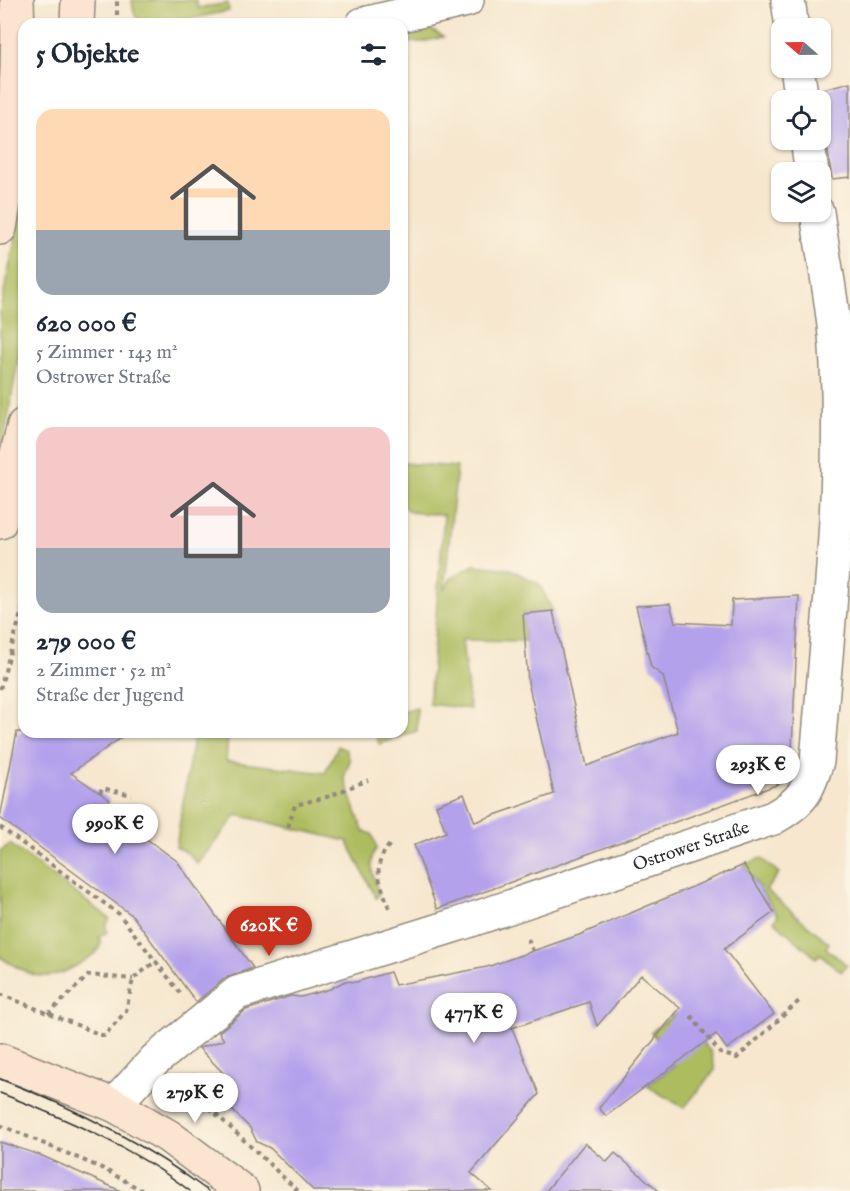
<!DOCTYPE html>
<html lang="de">
<head>
<meta charset="utf-8">
<style>
  body { margin:0; font-family:"IM FELL English",serif; background:#f2f2f3; color:#1f2937; height:100vh; display:flex; flex-direction:column; font-size:22px; white-space:nowrap }
  * { box-sizing:border-box; margin:0 }
  p { font-size:20px; color:#747a83 }
  .icon { flex:none; width:33px; height:33px; fill:none; stroke:currentColor; stroke-width:2; stroke-linecap:round; stroke-linejoin:round }
  .map { position:relative; flex:1; overflow:hidden }
  .details { position:absolute; left:18px; top:18px; width:390px; height:720px; display:flex; flex-direction:column; background:#fff; border-radius:18px; box-shadow:0 2px 4px #0004 }
  .details>* { flex:none }
  .needle { width:39px; rotate:290deg }
  .fabs { position:absolute; left:771px; top:18px; display:grid; gap:12px }
  .fabs a { display:grid; place-items:center; width:60px; height:60px; border-radius:12px; background:#fff; box-shadow:0 2px 4px #0004; font-size:30px }
  .price { position:absolute; translate:-50% -51px; padding:0 14px; border-radius:21px; background:#fff; color:#222; font-size:20px; line-height:39px; filter:drop-shadow(0 2px 3px #0008) }
  .price::after { content:''; position:absolute; left:50%; top:36px; width:18px; height:14px; margin-left:-9px; background:inherit; clip-path:polygon(0 0,100% 0,50% 100%) }
  .price.current { background:#c8321e; color:#fff }
  ul { padding:0; list-style:none }
  li { display:grid; align-content:center; gap:12px; height:318px; padding:0 18px }
  li span { display:grid; place-items:center; height:186px; border-radius:18px; color:#555 }
  li>.icon { margin-inline-start:auto }
  span .icon { width:108px; height:108px; fill:#fffc; stroke-width:1 }
  li b { font-size:26px }
  h2 { display:flex; justify-content:space-between; align-items:center; height:72px; padding:0 18px; font-size:26px }
  .map>svg:first-child { display:block }
</style>
</head>
<body>
<div class="map">
<svg width="850" height="1191" viewBox="0 0 850 1191">
  <rect width="100%" height="100%" fill="#fcf5e5"/>
  <filter id="ink" filterUnits="userSpaceOnUse"><feTurbulence type="fractalNoise" baseFrequency=".0167" numOctaves="2"/><feDisplacementMap in="SourceGraphic" scale="12" xChannelSelector="R" yChannelSelector="G"/><feConvolveMatrix kernelMatrix="1 2 1 2 8 2 1 2 1" color-interpolation-filters="sRGB"/></filter>
  <filter id="wash" filterUnits="userSpaceOnUse"><feTurbulence type="fractalNoise" baseFrequency=".008" numOctaves="4" result="noise"/><feDisplacementMap in="SourceGraphic" scale="24" xChannelSelector="R" yChannelSelector="G"/><feGaussianBlur stdDeviation="1.35" result="paint"/><feColorMatrix in="noise" values="0 0 0 0 0 0 0 0 0 0 0 0 0 0 0 0 0 1.4 0 .05"/><feComposite in="paint" operator="in"/></filter>
  <g filter="url(#wash)">
    <rect width="100%" height="100%" fill="#f6e7ce"/>
    <g fill="#adbc5e" stroke="#6c7444" stroke-width="1.5">
      <path d="M132 0H196L198 8 228 3 229 11C211 14 150 31 137 18 132 13 133 6 132 0Z"/>
      <path d="M425 26 443 37 423 42 402 43V33Z"/>
      <path d="M21 213 24 214V324L7 424 0 450V310Z"/>
      <path d="M402 463 457 467 444 590 451 578 474 565 510 569 539 584 553 611 523 614 525 641 462 640 470 709 429 704 444 515 409 512 402 504Z"/>
      <path d="M417 708V731L379 744 375 732H402V712Z"/>
      <path d="M194 732 228 736 226 761 325 773 338 746 346 750 350 761 344 777 363 831 372 834 377 848C366 861 374 879 379 894L376 898 347 841 237 815 197 864 189 854 176 847Z"/>
      <path d="M10 844 110 919 106 925 107 932 99 937 101 943C98 953 90 957 82 962 46 985 34 978 0 957V851Z"/>
      <path d="M761 858 779 873 766 890 829 943 826 948 847 965 841 972 820 954 816 958 774 921 778 916 744 865Z"/>
      <path d="M677 1012 711 1052 715 1070 684 1108 647 1086 675 1065 651 1032Z"/>
    </g>
    <g id="blocks">
      <g fill="#b3a1ec">
        <path d="M850 82V177L832 179 819 90Z"/>
        <path d="M799 596 791 770 782 783 437 909 414 845 446 832 436 805 464 794 475 822 554 794 528 682 523 614 553 611 587 766 678 732 663 676 651 667 636 606 670 604 675 622 731 625 732 600Z"/>
        <path d="M17 732H129L71 773 110 800 104 808 177 861 253 968 225 978 196 1002 133 916 0 818Z"/>
        <path d="M744 865 774 912 724 949 774 1014 727 1049 716 1034 606 1116 599 1108 680 1008 641 975 597 1026 589 1002 512 1028 539 1094 471 1173 492 1191H314L270 1148 257 1142 250 1128 218 1096 232 1082 199 1048 224 1040 219 1032 246 1010 291 996 301 997 330 989 345 981 356 982 390 972 395 985 487 967 579 935Z"/>
        <path d="M0 1142 40 1155 121 1191H0Z"/>
        <path d="M585 1143 607 1162 615 1153 659 1191H546Z"/>
      </g>
    </g>
  </g>
  <g filter="url(#ink)">
    <use href="#blocks" fill-opacity="0" stroke="#90897c" stroke-width="1.5"/>
    <g fill="none" stroke-linecap="round" stroke-linejoin="round">
      <g stroke="#90897c" stroke-width="36">
        <g id="minor">
          <path d="M788 0 792 28"/>
          <path d="M363 24 467 0"/>
          <path d="M797 68 802 100"/>
          <path d="M807 140 812 172"/>
          <path id="s1" d="M114 1105 155 1060 237 993 459 924 773 818C802 802 808 792 817 761 828 624 845 484 836 347 833 302 823 256 817 212"/>
        </g>
      </g>
      <g stroke="#90897c" stroke-width="36">
        <g id="secondary">
          <path d="M77 24 78 0"/>
          <path d="M0 228C13 153 20 76 17 0"/>
          <path d="M0 522 24 425"/>
          <path d="M0 1060 114 1105 168 1136 242 1191"/>
        </g>
      </g>
      <g stroke="#90897c" stroke-width="4" stroke-dasharray="4.5 4.5" stroke-linecap="butt">
        <path d="M117 15V0"/>
        <path d="M0 689 24 603"/>
        <path d="M100 793 102 788 132 795"/>
        <path d="M0 827 119 914 181 994"/>
        <path d="M288 827 295 805 327 797 368 780"/>
        <path d="M389 908C380 880 370 868 391 843"/>
        <path d="M528 939 533 951"/>
        <path d="M0 994 104 1036 126 1011 133 979 156 961"/>
        <path d="M48 1014 89 975 133 979"/>
        <path d="M691 1016 720 1053 737 1058 799 1001"/>
        <path d="M193 1075 225 1088"/>
        <path d="M183 1083 298 1191"/>
        <path d="M0 1125 104 1169 143 1191"/>
      </g>
      <use href="#minor" stroke="#fff" stroke-width="33"/>
      <use href="#secondary" stroke="#fce5d0" stroke-width="33"/>
      <g stroke="#2b2b2b" stroke-width="1.5">
        <path d="M0 1079C75 1108 144 1143 208 1191"/>
        <path d="M0 1093C66 1119 134 1148 190 1191"/>
      </g>
    </g>
  </g>
  <g text-anchor="middle" stroke-width="4.5" stroke-linejoin="round" paint-order="stroke">
    <g font-size="18" fill="#2b2b2b" stroke="#fcf5e5">
      <text dy="6" stroke="none"><textPath href="#s1" startOffset="644">Ostrower Straße</textPath></text>
    </g>
  </g>
</svg>
<div class="fabs">
<a><svg class="needle" viewBox="-14 -14 28 28"><path d="M0-13l5 13h-10z" fill="#e53935"/><path d="M0 13l5-13h-10z" fill="#747a83"/></svg></a>
<a><svg class="icon" aria-label="locate" viewBox="0 0 24 24"><circle cx="12" cy="12" r="6"/><path d="M12 2v4M12 18v4M2 12h4M18 12h4"/></svg></a>
<a><svg class="icon" aria-label="layers" viewBox="0 0 24 24"><path d="M12 4l9 5-9 5-9-5zM3 14l9 5 9-5"/></svg></a>
</div>
<b class="price" style="left:758px;top:796px">293K €</b>
<b class="price" style="left:115px;top:855px">990K €</b>
<b class="price current" style="left:269px;top:957px">620K €</b>
<b class="price" style="left:474px;top:1044px">477K €</b>
<b class="price" style="left:195px;top:1124px">279K €</b>
<section class="details">
<h2>5 Objekte<svg class="icon" aria-label="filters" viewBox="0 0 24 24"><path d="M4 7h16M4 17h16"/><circle cx="9" cy="7" r="2"/><circle cx="15" cy="17" r="2"/></svg></h2>
<ul>
<li><span style="background:linear-gradient(#ffd9b3 65%,#9aa5b1 0)"><svg class="icon" aria-label="home" viewBox="0 0 24 24"><path d="M3 11l9-7 9 7M6 9v11h12V9"/></svg></span><div><b>620 000 €</b><p>5 Zimmer · 143 m²</p><p>Ostrower Straße</p></div></li>
<li><span style="background:linear-gradient(#f6c9c9 65%,#9aa5b1 0)"><svg class="icon" aria-label="home" viewBox="0 0 24 24"><path d="M3 11l9-7 9 7M6 9v11h12V9"/></svg></span><div><b>279 000 €</b><p>2 Zimmer · 52 m²</p><p>Straße der Jugend</p></div></li>
</ul>
</section>
</div>
</body>
</html>
